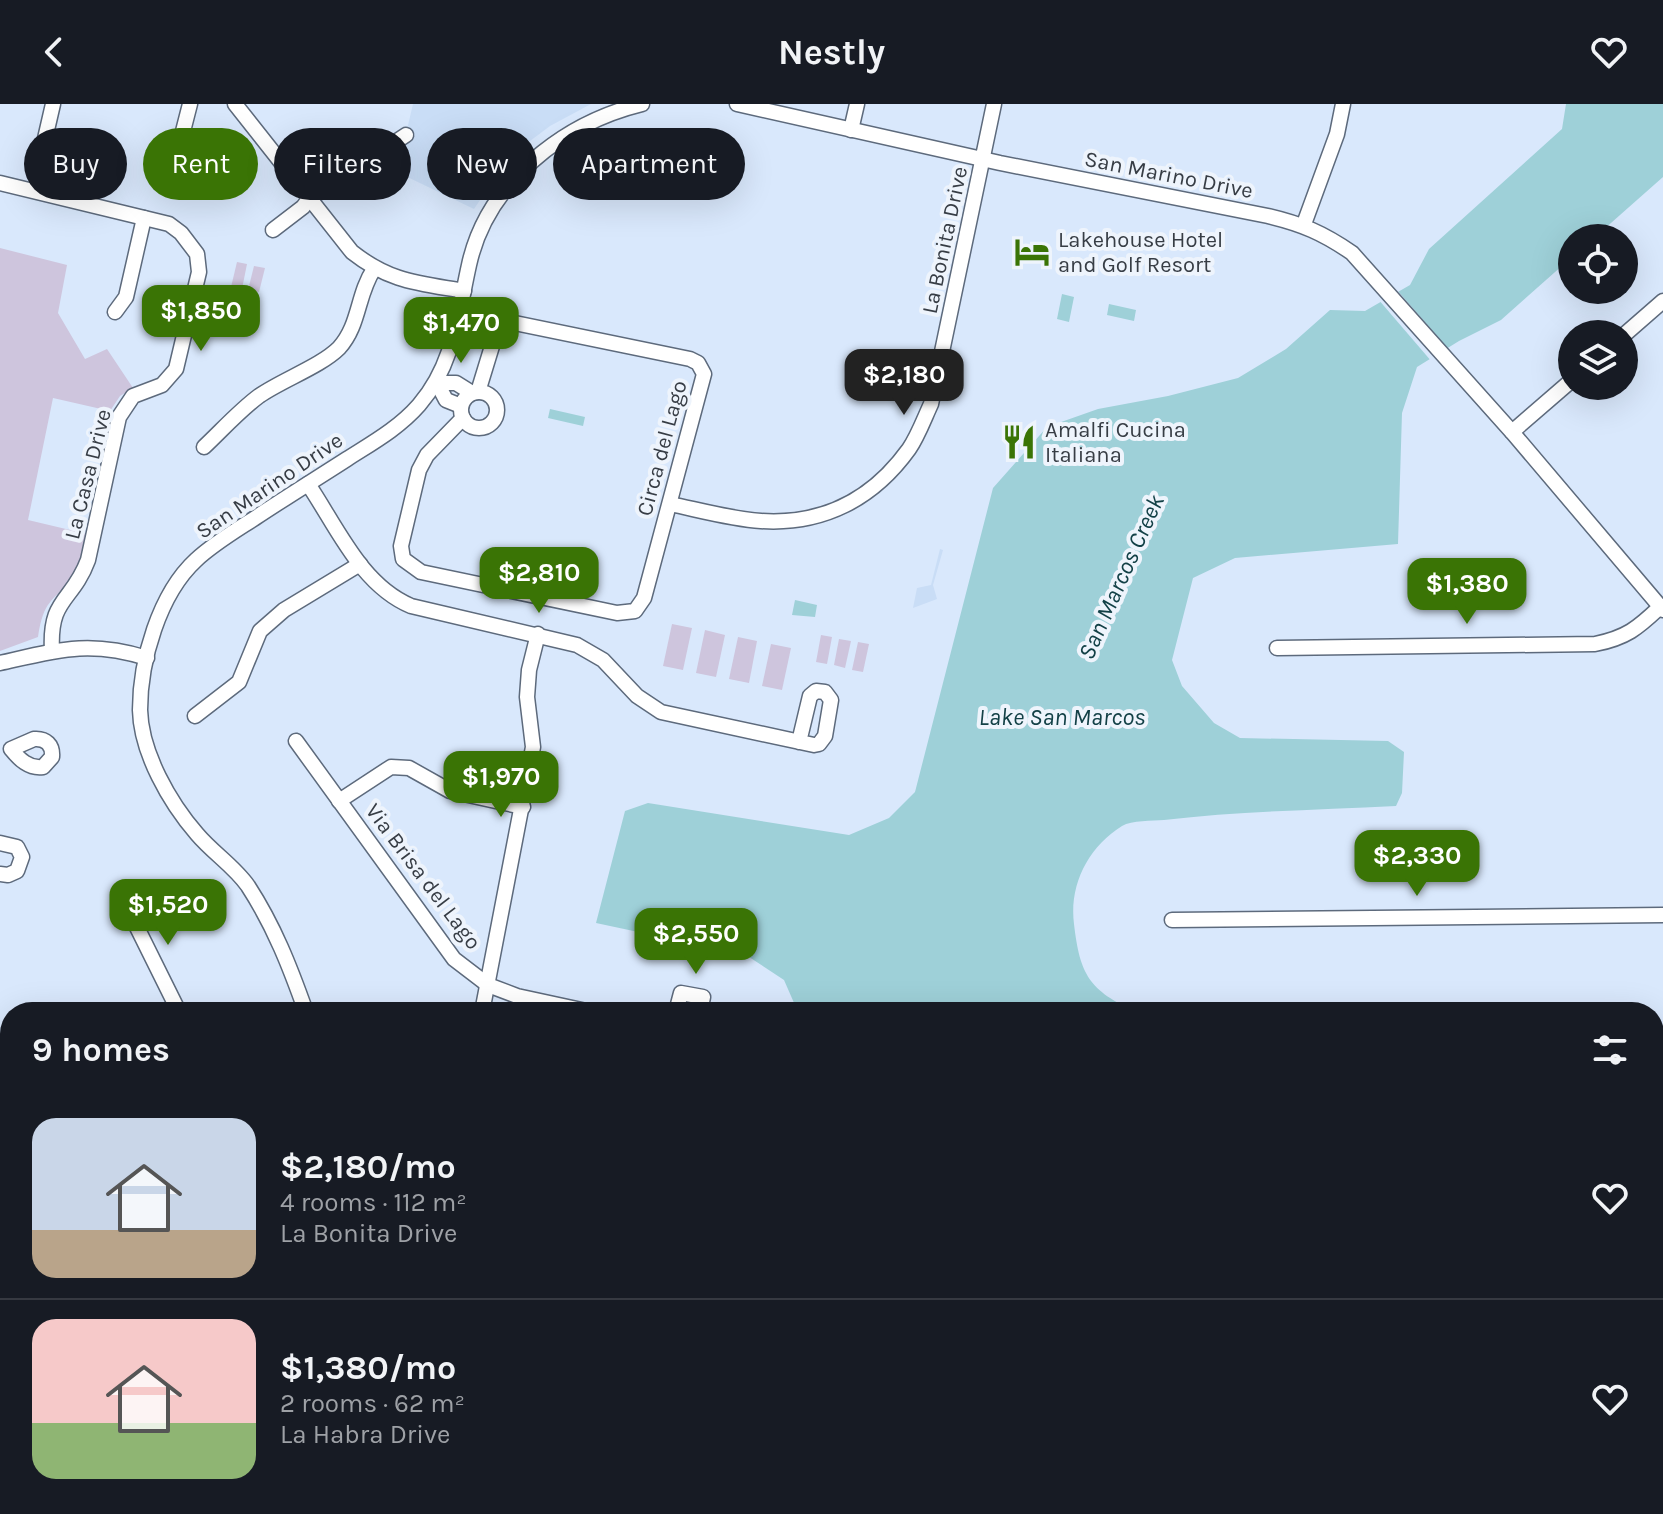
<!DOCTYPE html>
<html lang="en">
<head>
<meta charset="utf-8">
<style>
  body { margin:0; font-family:Karla,sans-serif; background:#242831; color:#f1f3f6; height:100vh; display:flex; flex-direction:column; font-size:30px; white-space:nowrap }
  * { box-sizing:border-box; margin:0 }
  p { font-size:26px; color:#9ea1a6 }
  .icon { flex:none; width:44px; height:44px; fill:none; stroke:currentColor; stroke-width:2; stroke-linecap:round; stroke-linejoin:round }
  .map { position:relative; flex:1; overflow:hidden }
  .panel { position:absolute; left:0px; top:898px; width:1664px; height:512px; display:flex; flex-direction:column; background:#171b24; border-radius:32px 32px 0 0; box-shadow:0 8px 32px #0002 }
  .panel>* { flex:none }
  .guide { position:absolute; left:24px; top:24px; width:800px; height:72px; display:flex; gap:16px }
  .fabs { position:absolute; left:1558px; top:120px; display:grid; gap:16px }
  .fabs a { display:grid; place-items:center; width:80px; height:80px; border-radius:50%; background:#171b24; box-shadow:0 8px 32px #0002; font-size:40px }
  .price { position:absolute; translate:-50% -68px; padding:0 18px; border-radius:16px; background:#3a7405; color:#fff; font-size:26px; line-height:52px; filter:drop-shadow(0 2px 4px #0008) }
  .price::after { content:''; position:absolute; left:50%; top:48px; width:24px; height:18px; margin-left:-12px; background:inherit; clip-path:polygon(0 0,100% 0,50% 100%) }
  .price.current { background:#222; color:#fff }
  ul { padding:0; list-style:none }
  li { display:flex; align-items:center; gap:24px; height:200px; padding:0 32px }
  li+li { border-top:2px solid #363941 }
  li span { display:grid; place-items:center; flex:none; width:224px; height:160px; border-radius:24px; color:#555 }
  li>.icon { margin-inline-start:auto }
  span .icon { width:96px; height:96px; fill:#fffc; stroke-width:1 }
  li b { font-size:34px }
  h2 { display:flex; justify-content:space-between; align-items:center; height:96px; padding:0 32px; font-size:34px }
  .tag { padding:0 28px; border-radius:36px; background:#171b24; box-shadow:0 8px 32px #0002; font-size:28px; line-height:72px }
  .tag.current { background:#3a7405; color:#fff }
  header { display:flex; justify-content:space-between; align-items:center; height:104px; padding:0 32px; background:#171b24; font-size:36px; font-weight:700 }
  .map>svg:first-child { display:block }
</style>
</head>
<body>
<header><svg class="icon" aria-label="back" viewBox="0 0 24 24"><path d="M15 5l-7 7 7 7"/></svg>Nestly<svg class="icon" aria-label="heart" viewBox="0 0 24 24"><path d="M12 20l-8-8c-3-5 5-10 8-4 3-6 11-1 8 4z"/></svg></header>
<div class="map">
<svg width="1663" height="1410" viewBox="0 0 1663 1410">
  <rect width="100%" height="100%" fill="#d9e8fc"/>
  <g fill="#c9ddf6">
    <path d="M413 0H591L550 22 530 37 499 68 474 105 397 68Z"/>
    <path d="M940 445 943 446 933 481 937 495 913 504 917 484 931 481Z"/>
  </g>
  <g fill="#cec5dd">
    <path d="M0 144 67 161 58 209 85 255 107 245 133 284 120 292 110 307 53 294 28 416 87 430C83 443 82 462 73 473 51 500 44 495 38 533L0 547Z"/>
    <path d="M237 158 247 160 242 185 231 183Z"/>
    <path d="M254 162 265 164 259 188 248 186Z"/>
    <path d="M672 520 692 524 683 566 663 562Z"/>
    <path d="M705 526 725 531 716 573 696 569Z"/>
    <path d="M821 531 832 533 827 560 816 558Z"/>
    <path d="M738 533 757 537 749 579 729 575Z"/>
    <path d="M839 535 851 537 845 564 834 561Z"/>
    <path d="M858 538 869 540 863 568 852 566Z"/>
    <path d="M771 540 791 544 782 586 762 582Z"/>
    <path d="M1663 1221V1364L1654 1366V1243Z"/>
    <path d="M1509 1400H1640L1645 1410H1473Z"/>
  </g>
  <g fill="#9ed0d8">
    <path d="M1566 0H1663V73L1594 134H1572V153L1501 216 1459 237 1417 263 1402 309 1398 440 1235 454 1193 474 1172 556 1182 582 1214 619 1240 634 1388 637 1404 648 1402 689 1396 702C1319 706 1241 707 1164 716 1152 717 1132 716 1122 722 1088 743 1069 781 1074 820 1080 871 1089 886 1136 908H798L784 876 746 851 596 819 625 707 648 699 849 731 889 714 915 688 993 384 1047 323 1098 305 1168 292 1238 274 1286 245 1330 206 1365 207 1410 181 1429 145 1562 25Z"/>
    <path d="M1062 190 1074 193 1069 218 1057 215Z"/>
    <path d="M1109 200 1136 206 1134 217 1107 211Z"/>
    <path d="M550 305 585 313 583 322 548 314Z"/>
    <path d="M795 496 817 501 815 513 792 511Z"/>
    <path d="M544 1400H748L740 1410H533Z"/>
  </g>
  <path fill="#d9e8fc" d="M1396 185 1450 247 1432 258 1378 195Z"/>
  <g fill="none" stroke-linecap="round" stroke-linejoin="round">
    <g stroke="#5d6a7c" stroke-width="17">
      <g id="minor">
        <path d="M235 0 352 148C390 178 418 179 464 187"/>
        <path d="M737 0 1000 59 1268 112C1302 120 1323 129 1352 149L1512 328 1663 506"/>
        <path d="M851 26 857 0"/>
        <path d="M44 39 53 0"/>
        <path d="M170 78 190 0"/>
        <path d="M0 79 169 120 181 129 197 150 199 168 176 265 162 281 133 292 119 313 88 456C72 499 49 493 52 547"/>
        <path d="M1304 120 1337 30 1343 0"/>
        <path d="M273 126 303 103 309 95 406 31"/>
        <path d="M115 208 126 193 144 114"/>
        <path d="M1624 231 1663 197"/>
        <circle cx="479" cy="306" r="18"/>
        <path d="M461 302 446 296 437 279H456L472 289"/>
        <path d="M463 314 427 351 419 366 401 442 403 455 421 468 617 509 635 507 644 494 704 270 698 259 690 255 500 216 478 288"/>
        <path d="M1512 328 1572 276"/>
        <path d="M204 343C222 326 240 306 259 292 282 276 321 262 339 244 360 221 357 190 374 165"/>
        <path d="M308 380C337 423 361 481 411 502L577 541 603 556 637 592 661 608 814 641 819 640 825 632 831 596 825 588 816 587 810 592 799 638"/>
        <path d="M670 400C699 406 731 415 761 417 823 421 873 395 909 345 918 332 924 315 931 300L994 0"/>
        <path d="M1277 544 1595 540C1626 534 1638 524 1660 503"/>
        <path d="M0 559C58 546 89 536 147 554"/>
        <path d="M195 612 239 578 260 527 284 506 360 460"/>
        <path d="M34 635C46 634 53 641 52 653L43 663C29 665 19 655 11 645Z"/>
        <path d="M296 637 454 855 488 881 517 892 591 908"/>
        <path d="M339 697 391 663 409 664 450 687 523 703"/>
        <path d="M0 739 17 743 22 753 17 767 8 771 0 770"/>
        <path d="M122 793 179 908"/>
        <path d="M1172 816 1663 811"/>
        <path d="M306 908C290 863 274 822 248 782 234 762 213 749 197 730 170 699 141 649 140 606 140 557 159 490 196 456 213 440 235 427 255 414 285 394 316 375 347 355 372 339 399 324 419 301 454 261 458 210 469 161 487 78 564 19 642 0"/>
        <path d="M482 908 533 643 527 593 529 566 538 530"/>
        <path d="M676 908 681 889 703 893 700 908"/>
        <path d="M1654 1053 1663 1044"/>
        <path d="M0 1277 10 1291"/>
        <path d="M0 1394 10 1388"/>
        <path d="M379 1400 383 1410"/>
        <path d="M901 1400 909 1410"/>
        <path d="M1615 1400 1630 1410"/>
        <path d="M869 1410 877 1400"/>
        <path d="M1202 1410 1210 1400"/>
      </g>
    </g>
    <use href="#minor" stroke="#fff" stroke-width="14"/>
  </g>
  <defs>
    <g id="hotel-bare" transform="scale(2.76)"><path d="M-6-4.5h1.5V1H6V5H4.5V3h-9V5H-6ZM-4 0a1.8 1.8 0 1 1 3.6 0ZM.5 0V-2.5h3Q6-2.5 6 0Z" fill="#3a7405" stroke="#eef4fc" stroke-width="2.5" paint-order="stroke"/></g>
    <g id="restaurant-bare" transform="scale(2.76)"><path d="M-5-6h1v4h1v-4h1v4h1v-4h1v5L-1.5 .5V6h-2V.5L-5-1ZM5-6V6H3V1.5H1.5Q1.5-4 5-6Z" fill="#3a7405" stroke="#eef4fc" stroke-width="2.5" paint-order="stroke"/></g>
  </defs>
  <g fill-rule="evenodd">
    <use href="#hotel-bare" x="1032" y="148"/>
    <use href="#restaurant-bare" x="1019" y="338"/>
  </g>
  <g text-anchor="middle" stroke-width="8" stroke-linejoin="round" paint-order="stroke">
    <g font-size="22" fill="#373d45" stroke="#eef4fc">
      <text transform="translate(1169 70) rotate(11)" y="8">San Marino Drive</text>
      <text transform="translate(944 136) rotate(-78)" y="8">La Bonita Drive</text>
      <text transform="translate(661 344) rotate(-75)" y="8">Circa del Lago</text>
      <text transform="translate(87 370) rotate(-76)" y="8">La Casa Drive</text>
      <text transform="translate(269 381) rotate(-34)" y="8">San Marino Drive</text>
      <text transform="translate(424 772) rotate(53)" y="8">Via Brisa del Lago</text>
    </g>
    <g font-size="22" fill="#373d45" stroke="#eef4fc" text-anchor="start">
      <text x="1058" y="143">Lakehouse Hotel<tspan x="1058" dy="25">and Golf Resort</tspan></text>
      <text x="1045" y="333">Amalfi Cucina<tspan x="1045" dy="25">Italiana</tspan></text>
    </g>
    <g font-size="24" font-style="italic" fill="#134147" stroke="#eef4fc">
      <text transform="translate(1121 473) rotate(-66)" y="8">San Marcos Creek</text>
      <text x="1062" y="621">Lake San Marcos</text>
    </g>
  </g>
</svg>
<div class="fabs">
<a><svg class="icon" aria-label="locate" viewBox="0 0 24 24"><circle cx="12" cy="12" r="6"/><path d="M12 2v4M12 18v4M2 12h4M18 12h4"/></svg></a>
<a><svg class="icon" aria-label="layers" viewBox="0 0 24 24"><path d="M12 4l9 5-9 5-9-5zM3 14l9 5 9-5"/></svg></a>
</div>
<b class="price" style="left:201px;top:249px">$1,850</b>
<b class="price" style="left:461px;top:261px">$1,470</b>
<b class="price current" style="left:904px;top:313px">$2,180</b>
<b class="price" style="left:539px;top:511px">$2,810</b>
<b class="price" style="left:1467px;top:522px">$1,380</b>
<b class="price" style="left:501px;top:715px">$1,970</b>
<b class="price" style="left:1417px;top:794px">$2,330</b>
<b class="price" style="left:168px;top:843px">$1,520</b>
<b class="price" style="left:696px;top:872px">$2,550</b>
<div class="guide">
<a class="tag">Buy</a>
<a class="tag current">Rent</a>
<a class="tag">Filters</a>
<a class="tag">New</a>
<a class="tag">Apartment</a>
</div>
<section class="panel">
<h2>9 homes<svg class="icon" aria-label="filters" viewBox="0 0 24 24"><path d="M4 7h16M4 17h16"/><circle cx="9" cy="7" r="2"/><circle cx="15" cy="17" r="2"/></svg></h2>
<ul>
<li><span style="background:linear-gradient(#c9d6e8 70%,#b9a48a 0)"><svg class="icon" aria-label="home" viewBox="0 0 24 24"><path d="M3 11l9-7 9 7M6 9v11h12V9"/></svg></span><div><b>$2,180/mo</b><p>4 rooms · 112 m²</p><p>La Bonita Drive</p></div><svg class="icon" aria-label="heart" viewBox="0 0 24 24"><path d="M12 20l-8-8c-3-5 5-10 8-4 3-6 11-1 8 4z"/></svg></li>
<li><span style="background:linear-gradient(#f6c9c9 65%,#8fb573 0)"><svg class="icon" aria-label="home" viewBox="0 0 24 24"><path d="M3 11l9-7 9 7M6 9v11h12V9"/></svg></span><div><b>$1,380/mo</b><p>2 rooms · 62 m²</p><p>La Habra Drive</p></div><svg class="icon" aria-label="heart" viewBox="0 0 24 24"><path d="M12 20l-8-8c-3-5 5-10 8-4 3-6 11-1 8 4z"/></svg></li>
</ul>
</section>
</div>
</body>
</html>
